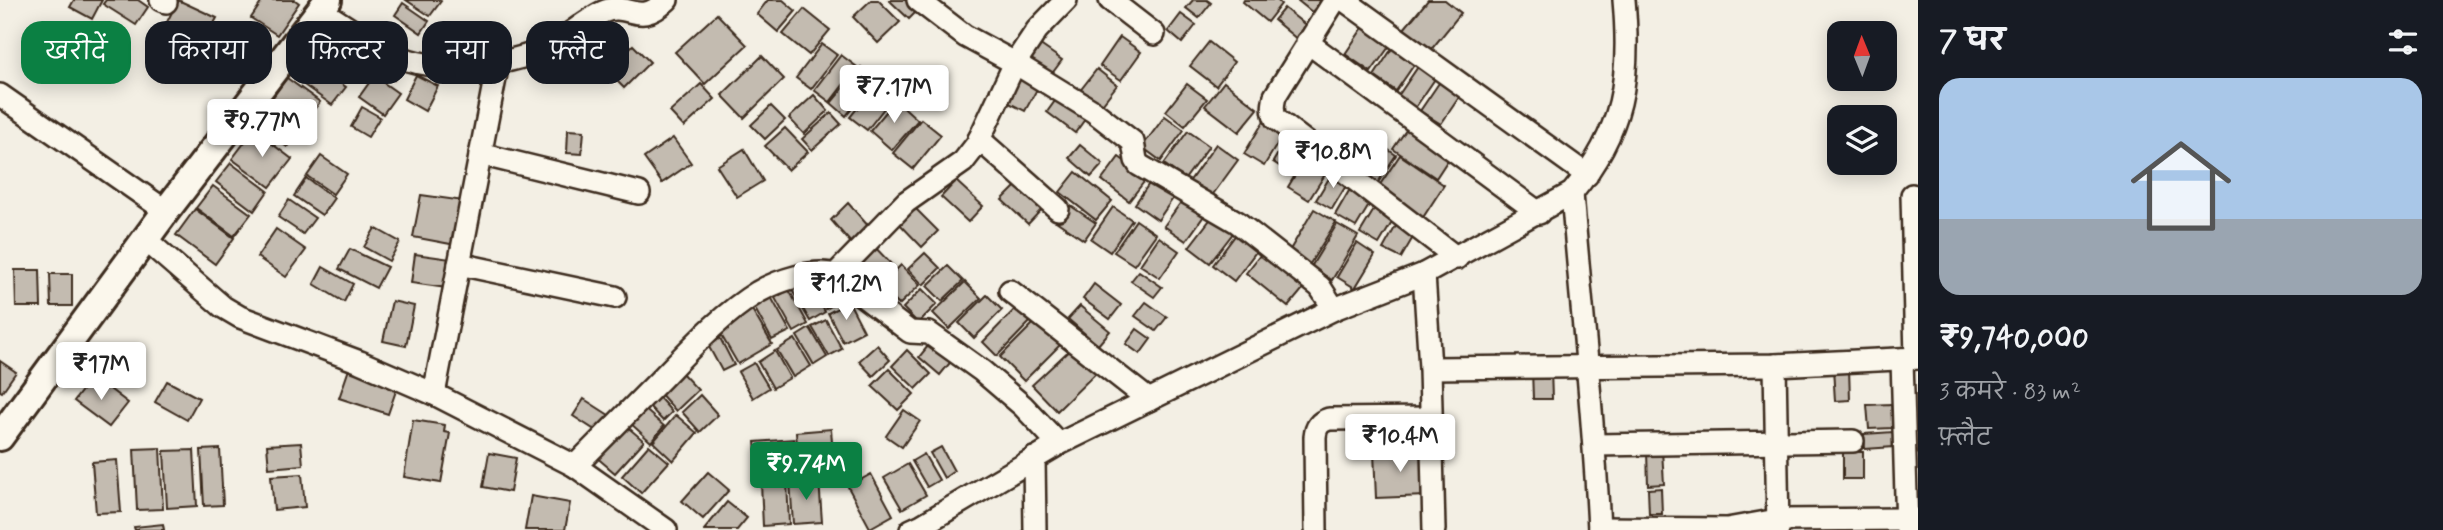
<!DOCTYPE html>
<html lang="hi">
<head>
<meta charset="utf-8">
<style>
  body { margin:0; font-family:Mynerve,"Playpen Sans Deva",sans-serif; background:#20242c; color:#f1f3f6; height:100vh; display:flex; flex-direction:column; font-size:26px; white-space:nowrap }
  * { box-sizing:border-box; margin:0 }
  p { font-size:23px; color:#9ea1a6 }
  .icon { flex:none; width:38px; height:38px; fill:none; stroke:currentColor; stroke-width:2; stroke-linecap:round; stroke-linejoin:round }
  .map { position:relative; flex:1; overflow:hidden }
  .drawer { display:flex; flex-direction:column; background:#171b24; width:525px }
  .drawer>* { flex:none }
  .banner { position:absolute; left:21px; top:21px; width:665px; height:63px; display:flex; gap:14px }
  .needle { width:46px; rotate:359deg }
  .controls { position:absolute; left:1827px; top:21px; display:grid; gap:14px }
  .controls a { display:grid; place-items:center; width:70px; height:70px; border-radius:14px; background:#171b24; box-shadow:0 4px 18px #0003; font-size:35px }
  .price { position:absolute; translate:-50% -60px; padding:0 16px; border-radius:7px; background:#fff; color:#222; font-size:23px; line-height:46px; filter:drop-shadow(0 2px 4px #0008) }
  .price::after { content:''; position:absolute; left:50%; top:42px; width:21px; height:16px; margin-left:-10px; background:inherit; clip-path:polygon(0 0,100% 0,50% 100%) }
  .price.on { background:#0b8043; color:#fff }
  ul { padding:0; list-style:none }
  li { display:grid; align-content:center; gap:14px; height:371px; padding:0 21px }
  li span { display:grid; place-items:center; height:217px; border-radius:21px; color:#555 }
  li>.icon { margin-inline-start:auto }
  span .icon { width:126px; height:126px; fill:#fffc; stroke-width:1 }
  li b { font-size:30px }
  h2 { display:flex; justify-content:space-between; align-items:center; height:84px; padding:0 21px; font-size:30px }
  .tag { padding:0 24px; border-radius:21px; background:#171b24; box-shadow:0 4px 18px #0003; font-size:24px; line-height:63px }
  .tag.on { background:#0b8043; color:#fff }
  main { display:flex; flex:1; min-height:0 }
  .map>svg:first-child { display:block }
</style>
</head>
<body>
<main>
<div class="map">
<svg width="1918" height="530" viewBox="0 0 1918 530">
  <rect width="100%" height="100%" fill="#f3efe4"/>
  <filter id="ink" filterUnits="userSpaceOnUse"><feTurbulence type="fractalNoise" baseFrequency=".0143" numOctaves="2"/><feDisplacementMap in="SourceGraphic" scale="14" xChannelSelector="R" yChannelSelector="G"/><feConvolveMatrix kernelMatrix="1 2 1 2 8 2 1 2 1" color-interpolation-filters="sRGB"/></filter>
  <g filter="url(#ink)">
    <g fill="#c3bbb0" stroke="#3b2a1e" stroke-width="2">
      <path d="M74 0H102L92 19 70 7Z"/>
      <path d="M106 0H138L148 7 136 25 103 4Z"/>
      <path d="M178 0 217 18 201 47 164 28Z"/>
      <path d="M263 0H295L299 3 277 35 251 18Z"/>
      <path d="M406 0H440L441 1 430 16Z"/>
      <path d="M768 0H783L796 11 778 32 757 14Z"/>
      <path d="M871 0H878L900 22 878 43 853 17Z"/>
      <path d="M889 0H908L918 10 909 19Z"/>
      <path d="M1193 0H1207L1211 3 1199 18 1186 8Z"/>
      <path d="M1244 0H1277L1281 4 1267 22 1243 2Z"/>
      <path d="M1297 0H1322L1312 12Z"/>
      <path d="M1428 0H1445L1461 13 1430 51 1404 29Z"/>
      <path d="M403 3 429 21 421 33 395 15Z"/>
      <path d="M1284 8 1308 27 1298 40 1274 20Z"/>
      <path d="M804 9 830 30 809 55 783 34Z"/>
      <path d="M717 14 747 45 705 84 675 52Z"/>
      <path d="M1181 14 1196 25 1182 43 1168 31Z"/>
      <path d="M331 19 369 46 358 60 320 34Z"/>
      <path d="M1364 26 1391 44 1371 72 1345 54Z"/>
      <path d="M318 35 358 64 346 80 306 52Z"/>
      <path d="M1120 37 1141 52 1121 80 1100 66Z"/>
      <path d="M1209 42 1234 62 1216 86 1190 66Z"/>
      <path d="M822 44 837 55 811 89 796 78Z"/>
      <path d="M1039 44 1062 60 1051 75 1028 60Z"/>
      <path d="M1395 44 1418 59 1396 91 1374 76Z"/>
      <path d="M633 45 650 62 624 88 606 70Z"/>
      <path d="M387 53 405 65 394 80 377 68Z"/>
      <path d="M841 55 857 67 830 102 814 90Z"/>
      <path d="M762 56 784 79 744 118 722 95Z"/>
      <path d="M303 57 346 87 332 105 290 75Z"/>
      <path d="M1422 61 1439 73 1415 108 1398 96Z"/>
      <path d="M861 67 876 79 846 116 831 103Z"/>
      <path d="M1097 69 1117 85 1099 108 1079 92Z"/>
      <path d="M1019 70 1041 82 1025 111 1003 100Z"/>
      <path d="M416 75 438 86 425 111 404 99Z"/>
      <path d="M374 76 398 93 383 114 359 97Z"/>
      <path d="M1443 77 1464 90 1441 124 1420 111Z"/>
      <path d="M287 78 320 102 303 124 270 101Z"/>
      <path d="M880 80 896 93 867 130 850 117Z"/>
      <path d="M1224 82 1258 109 1239 132 1205 106Z"/>
      <path d="M701 84 715 99 684 127 670 112Z"/>
      <path d="M1187 84 1207 99 1185 126 1166 111Z"/>
      <path d="M1060 94 1088 115 1075 133 1047 112Z"/>
      <path d="M814 95 828 111 804 134 789 118Z"/>
      <path d="M896 100 918 120 892 150 870 131Z"/>
      <path d="M270 106 302 128 287 147 256 125Z"/>
      <path d="M771 106 785 120 765 139 751 125Z"/>
      <path d="M362 107 380 117 368 137 351 127Z"/>
      <path d="M831 113 841 124 812 150 802 139Z"/>
      <path d="M1165 116 1184 130 1161 161 1142 147Z"/>
      <path d="M921 119 941 135 913 169 893 153Z"/>
      <path d="M1265 119 1285 131 1264 166 1244 154Z"/>
      <path d="M1411 123 1453 152 1436 178 1393 149Z"/>
      <path d="M785 128 808 152 788 170 765 146Z"/>
      <path d="M254 130 292 159 270 187 232 159Z"/>
      <path d="M568 130 584 131 582 154 567 153Z"/>
      <path d="M1188 131 1209 146 1185 179 1164 164Z"/>
      <path d="M1362 132 1396 155 1377 184 1342 160Z"/>
      <path d="M673 138 691 163 662 183 644 158Z"/>
      <path d="M1287 138 1307 149 1292 174 1273 162Z"/>
      <path d="M1216 144 1238 160 1211 197 1189 182Z"/>
      <path d="M1080 145 1103 164 1091 177 1069 158Z"/>
      <path d="M744 149 763 181 737 197 717 166Z"/>
      <path d="M1309 152 1331 165 1309 200 1288 187Z"/>
      <path d="M1400 155 1444 185 1422 219 1377 189Z"/>
      <path d="M321 156 347 174 333 194 307 176Z"/>
      <path d="M1119 157 1147 178 1129 201 1102 180Z"/>
      <path d="M231 163 268 191 254 211 216 182Z"/>
      <path d="M1334 170 1350 179 1332 209 1316 200Z"/>
      <path d="M1076 172 1112 201 1096 220 1060 192Z"/>
      <path d="M306 178 334 198 322 215 294 196Z"/>
      <path d="M1153 178 1176 194 1158 220 1135 204Z"/>
      <path d="M956 181 983 206 968 222 941 197Z"/>
      <path d="M1018 184 1043 208 1028 224 1002 200Z"/>
      <path d="M1353 184 1374 197 1356 227 1335 215Z"/>
      <path d="M213 186 251 214 234 236 196 208Z"/>
      <path d="M421 195 464 201 456 245 413 237Z"/>
      <path d="M1184 198 1206 213 1186 241 1164 226Z"/>
      <path d="M289 200 315 218 303 234 278 217Z"/>
      <path d="M1065 202 1096 223 1084 240 1053 219Z"/>
      <path d="M848 203 870 228 852 244 831 220Z"/>
      <path d="M910 203 938 231 922 247 894 218Z"/>
      <path d="M1113 207 1132 220 1110 252 1091 239Z"/>
      <path d="M1375 208 1394 219 1379 244 1360 233Z"/>
      <path d="M195 209 234 238 215 264 176 235Z"/>
      <path d="M1314 209 1336 222 1308 267 1287 255Z"/>
      <path d="M1216 212 1237 228 1210 263 1189 247Z"/>
      <path d="M1136 220 1156 234 1134 265 1114 252Z"/>
      <path d="M1337 224 1358 236 1332 280 1311 267Z"/>
      <path d="M1397 224 1415 234 1401 258 1383 249Z"/>
      <path d="M375 228 400 242 389 261 364 247Z"/>
      <path d="M276 229 306 250 286 277 257 257Z"/>
      <path d="M1240 229 1261 245 1234 281 1213 265Z"/>
      <path d="M1159 237 1179 251 1160 278 1140 265Z"/>
      <path d="M871 243 894 267 876 285 853 262Z"/>
      <path d="M1357 243 1375 255 1355 288 1337 277Z"/>
      <path d="M350 249 387 267 376 288 339 269Z"/>
      <path d="M1265 249 1308 283 1288 307 1246 273Z"/>
      <path d="M925 253 940 268 923 285 908 269Z"/>
      <path d="M415 254 451 259 447 288 411 283Z"/>
      <path d="M901 265 920 285 899 305 880 286Z"/>
      <path d="M948 266 963 281 942 301 927 286Z"/>
      <path d="M323 267 353 284 344 302 314 284Z"/>
      <path d="M15 270H40L41 307H16Z"/>
      <path d="M1139 271 1162 287 1154 297 1131 281Z"/>
      <path d="M825 273 841 300 826 309 811 281Z"/>
      <path d="M50 274H72V306H51Z"/>
      <path d="M808 281 825 312 810 321 792 290Z"/>
      <path d="M965 282 981 298 949 329 933 313Z"/>
      <path d="M1094 284 1121 305 1110 319 1083 299Z"/>
      <path d="M922 289 937 304 918 323 903 308Z"/>
      <path d="M789 290 808 324 794 332 775 298Z"/>
      <path d="M987 295 1002 310 974 338 959 323Z"/>
      <path d="M771 297 790 331 772 340 754 307Z"/>
      <path d="M392 301 414 306 406 346 383 341Z"/>
      <path d="M849 302 864 331 843 342 828 313Z"/>
      <path d="M1146 302 1167 317 1156 331 1135 316Z"/>
      <path d="M1020 304 1034 318 997 356 983 342Z"/>
      <path d="M1080 306 1110 331 1098 345 1068 319Z"/>
      <path d="M751 308 772 344 738 364 717 328Z"/>
      <path d="M1040 317 1064 341 1024 381 1000 357Z"/>
      <path d="M826 320 842 349 829 356 812 327Z"/>
      <path d="M810 328 827 357 814 365 797 336Z"/>
      <path d="M1137 329 1151 339 1140 354 1126 344Z"/>
      <path d="M720 338 734 365 722 371 709 347Z"/>
      <path d="M795 339 811 366 793 377 777 350Z"/>
      <path d="M932 341 954 358 940 375 919 357Z"/>
      <path d="M877 345 890 360 873 376 859 361Z"/>
      <path d="M1074 346 1098 371 1057 411 1032 385Z"/>
      <path d="M907 350 931 374 916 389 892 366Z"/>
      <path d="M775 351 790 378 773 388 758 362Z"/>
      <path d="M0 361 16 372 2 392 0 391Z"/>
      <path d="M754 363 769 388 753 398 738 372Z"/>
      <path d="M1833 368H1849L1850 400 1835 401Z"/>
      <path d="M349 369 398 385 388 414 339 398Z"/>
      <path d="M889 369 914 394 898 410 872 386Z"/>
      <path d="M1532 369H1551L1552 399H1533Z"/>
      <path d="M680 371 698 390 676 411 658 391Z"/>
      <path d="M93 376 128 403 109 427 74 401Z"/>
      <path d="M167 381 199 398 187 420 155 402Z"/>
      <path d="M656 394 672 412 663 421 646 403Z"/>
      <path d="M700 395 718 415 700 432 682 412Z"/>
      <path d="M584 399 612 417 601 434 573 416Z"/>
      <path d="M1891 404 1893 428 1869 429 1867 405Z"/>
      <path d="M642 407 664 426 651 442 629 422Z"/>
      <path d="M904 410 920 421 902 447 886 436Z"/>
      <path d="M676 415 697 433 673 461 653 442Z"/>
      <path d="M413 420 445 425 444 432 450 433 441 483 404 477Z"/>
      <path d="M624 424 644 441 615 473 595 456Z"/>
      <path d="M831 429 834 468 799 471 796 432Z"/>
      <path d="M1893 432 1894 447 1865 449 1864 434Z"/>
      <path d="M794 439 797 472 758 475 755 442Z"/>
      <path d="M301 443 303 465 269 468 267 445Z"/>
      <path d="M649 445 669 462 641 493 622 476Z"/>
      <path d="M941 447 954 471 944 478 930 453Z"/>
      <path d="M160 448 163 509 137 510 134 449Z"/>
      <path d="M220 449 223 505 204 506 201 450Z"/>
      <path d="M194 450 197 506 167 508 164 451Z"/>
      <path d="M1662 450 1664 484 1648 485 1647 451Z"/>
      <path d="M1424 451 1426 496 1376 498 1374 452Z"/>
      <rect x="1843" y="452" width="20" height="27"/>
      <path d="M489 453 516 458 510 492 483 487Z"/>
      <path d="M924 454 939 480 927 487 912 461Z"/>
      <path d="M117 460 121 512 96 513 92 462Z"/>
      <path d="M908 464 926 495 902 509 884 478Z"/>
      <path d="M708 472 729 490 703 519 682 501Z"/>
      <path d="M302 474 305 507 274 510 271 476Z"/>
      <path d="M871 474 893 515 870 528 848 487Z"/>
      <path d="M819 479 822 522 793 524 790 481Z"/>
      <path d="M787 481 789 524 763 526 761 483Z"/>
      <path d="M1661 488 1662 514H1649L1648 489Z"/>
      <path d="M531 496 570 503 565 530H525Z"/>
      <path d="M727 502 747 518 737 530H704Z"/>
      <path d="M163 524 164 530H135L134 527Z"/>
    </g>
    <g fill="none" stroke-linecap="round" stroke-linejoin="round">
      <g stroke="#3b2a1e" stroke-width="26">
        <g id="minor">
          <path d="M161 0 166 2"/>
          <path d="M918 0 965 36 1015 63 1093 111 1133 142 1136 160 1139 165 1237 222 1320 287 1334 309"/>
          <path d="M1110 0 1154 34"/>
          <path d="M1335 0 1275 96C1273 105 1272 111 1276 119L1457 258"/>
          <path d="M1344 0 1587 175"/>
          <path d="M320 10C348 27 377 49 408 60 445 72 510 65 544 49 565 40 582 22 603 12 629 0 637 29 667 0"/>
          <path d="M1307 42 1539 213"/>
          <path d="M0 95 166 211"/>
          <path d="M979 139 1058 209"/>
          <path d="M480 154 639 193"/>
          <path d="M1572 193C1581 305 1594 417 1599 530"/>
          <path d="M1912 195 1916 358"/>
          <path d="M146 240 223 307 240 317 360 362 434 394 575 466 666 530"/>
          <path d="M459 264 615 297"/>
          <path d="M1424 274 1430 368 1434 530"/>
          <path d="M835 275 910 332 929 333 982 371 1023 406 1059 444"/>
          <path d="M1010 291 1149 400"/>
          <path d="M1902 359 1907 530"/>
          <path d="M1775 365 1778 530"/>
          <path d="M1430 368 1775 365 1918 358"/>
          <path d="M434 394 498 63"/>
          <path d="M1595 445 1853 441"/>
          <path d="M1034 458 1035 530"/>
          <path d="M575 466C604 437 633 407 662 378 691 348 722 314 758 292 777 281 815 268 835 275L906 202 963 162 977 144 1015 63 1037 30 1066 0"/>
          <path d="M1599 528 1727 529 1777 520 1906 519"/>
          <path d="M911 530 922 525 1059 444 1334 309 1424 274 1572 193C1624 130 1631 79 1624 0"/>
          <path d="M1316 530 1315 437C1316 427 1319 422 1329 419L1431 418"/>
        </g>
      </g>
      <g stroke="#3b2a1e" stroke-width="32">
        <path id="tertiary" d="M0 437 166 211 328 0"/>
      </g>
      <use href="#minor" stroke="#fbf7ec" stroke-width="21"/>
      <use href="#tertiary" stroke="#fbf7ec" stroke-width="26"/>
    </g>
  </g>
</svg>
<div class="controls">
<a><svg class="needle" viewBox="-14 -14 28 28"><path d="M0-13l5 13h-10z" fill="#e53935"/><path d="M0 13l5-13h-10z" fill="#9ea1a6"/></svg></a>
<a><svg class="icon" aria-label="layers" viewBox="0 0 24 24"><path d="M12 4l9 5-9 5-9-5zM3 14l9 5 9-5"/></svg></a>
</div>
<b class="price" style="left:894px;top:125px">₹7.17M</b>
<b class="price" style="left:262px;top:159px">₹9.77M</b>
<b class="price" style="left:1333px;top:190px">₹10.8M</b>
<b class="price" style="left:846px;top:322px">₹11.2M</b>
<b class="price" style="left:101px;top:402px">₹17M</b>
<b class="price" style="left:1400px;top:474px">₹10.4M</b>
<b class="price on" style="left:806px;top:502px">₹9.74M</b>
<div class="banner">
<a class="tag on">खरीदें</a>
<a class="tag">किराया</a>
<a class="tag">फ़िल्टर</a>
<a class="tag">नया</a>
<a class="tag">फ़्लैट</a>
</div>
</div>
<section class="drawer">
<h2>7 घर<svg class="icon" aria-label="filters" viewBox="0 0 24 24"><path d="M4 7h16M4 17h16"/><circle cx="9" cy="7" r="2"/><circle cx="15" cy="17" r="2"/></svg></h2>
<ul>
<li><span style="background:linear-gradient(#a9c7e8 65%,#9aa5b1 0)"><svg class="icon" aria-label="home" viewBox="0 0 24 24"><path d="M3 11l9-7 9 7M6 9v11h12V9"/></svg></span><div><b>₹9,740,000</b><p>3 कमरे · 83 m²</p><p>फ़्लैट</p></div></li>
</ul>
</section>
</main>
</body>
</html>
